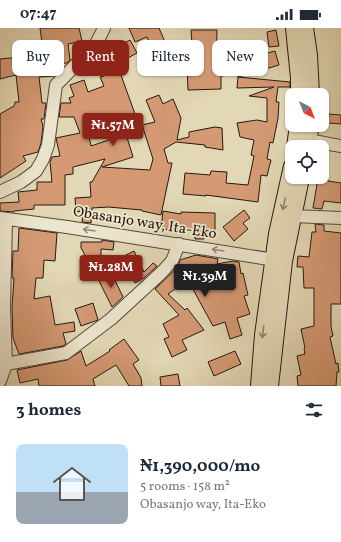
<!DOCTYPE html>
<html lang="en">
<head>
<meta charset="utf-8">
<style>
  body { margin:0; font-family:Vollkorn,serif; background:#f6f6f7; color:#1f2937; height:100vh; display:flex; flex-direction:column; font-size:15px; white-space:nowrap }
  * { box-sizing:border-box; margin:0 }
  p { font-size:13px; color:#747a83 }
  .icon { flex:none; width:22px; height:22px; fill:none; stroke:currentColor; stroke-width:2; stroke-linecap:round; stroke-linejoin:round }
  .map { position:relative; height:358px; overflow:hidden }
  .sheet { display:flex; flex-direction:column; background:#fff; flex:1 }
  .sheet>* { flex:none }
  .banner { position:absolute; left:12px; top:12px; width:317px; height:36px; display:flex; gap:8px }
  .needle { width:26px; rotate:138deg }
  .tools { position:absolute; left:285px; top:60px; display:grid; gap:8px }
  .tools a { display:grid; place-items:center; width:44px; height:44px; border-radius:8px; background:#fff; box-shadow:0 1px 3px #0004; font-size:20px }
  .price { position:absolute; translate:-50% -34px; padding:0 9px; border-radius:4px; background:#8f2418; color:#fff; font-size:13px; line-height:26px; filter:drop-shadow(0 1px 2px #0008) }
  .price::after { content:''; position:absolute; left:50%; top:24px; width:12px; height:9px; margin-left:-6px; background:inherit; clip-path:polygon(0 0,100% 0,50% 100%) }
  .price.active { background:#222; color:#fff }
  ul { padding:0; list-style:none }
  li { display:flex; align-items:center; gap:12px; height:100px; padding:0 16px }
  li span { display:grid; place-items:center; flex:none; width:112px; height:80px; border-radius:8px; color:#555 }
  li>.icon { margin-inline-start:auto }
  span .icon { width:48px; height:48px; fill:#fffc; stroke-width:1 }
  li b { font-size:17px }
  h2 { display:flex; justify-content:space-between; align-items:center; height:48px; padding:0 16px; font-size:17px }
  .pill { padding:0 14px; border-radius:8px; background:#fff; box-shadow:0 1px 3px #0004; font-size:14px; line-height:36px }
  .pill.active { background:#8f2418; color:#fff }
  .status { display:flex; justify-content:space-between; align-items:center; height:28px; padding:0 20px; background:#fff; direction:ltr }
  .status svg { height:11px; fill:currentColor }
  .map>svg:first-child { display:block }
</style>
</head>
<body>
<div class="status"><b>07:47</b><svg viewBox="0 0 49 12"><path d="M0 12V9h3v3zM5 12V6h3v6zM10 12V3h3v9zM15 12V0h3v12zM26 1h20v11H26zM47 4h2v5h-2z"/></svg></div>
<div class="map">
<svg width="341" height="358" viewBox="0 0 341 358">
  <rect width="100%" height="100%" fill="#e3d8b5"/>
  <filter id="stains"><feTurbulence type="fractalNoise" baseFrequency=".005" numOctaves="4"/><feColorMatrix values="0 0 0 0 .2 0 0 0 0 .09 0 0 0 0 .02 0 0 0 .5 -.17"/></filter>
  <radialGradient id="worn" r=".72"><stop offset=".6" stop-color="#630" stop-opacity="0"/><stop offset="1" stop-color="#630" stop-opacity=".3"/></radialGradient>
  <g fill="#d59a74" stroke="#251812">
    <path d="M40 0H79L82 13 68 16 70 32 67 35 53 36 54 48 39 49 42 75H46L44 91H41L43 98 41 115 38 124 23 128 26 133 0 150V86L14 78 15 74H19L16 47 0 51V31L41 27V23L43 22Z"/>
    <path d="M129 0H159L173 33 159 39 147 9 135 14Z"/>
    <path d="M191 2H217L216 36H234L233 28 252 26V29L275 23 279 37 238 49V46L221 48V61L188 62 187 37H190L192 16Z"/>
    <path d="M276 2 279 18 269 19 267 4Z"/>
    <path d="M130 12 137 25 117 36 135 86 88 103 91 118 126 106 133 129 102 139 150 142 153 131 142 97 155 94 146 72 159 67 163 76 173 71 181 90 177 112 189 109V104L215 99 222 100 223 122 205 119V117L176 114 164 121 168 135H172L161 187 142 183V182L108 179 92 180 91 195 82 194 83 183 76 184 75 170 91 169 90 154H92L105 131 73 139V146L65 147V177H34V181L14 183V184L0 183V175L19 174 18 164 37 162V154H52L50 134 52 129 60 128 56 110 80 105 74 89H59L61 75H71L69 70 74 68 70 57 84 52 88 64 104 58 100 49 104 48 92 31 101 23 103 26Z"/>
    <path d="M238 49 290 54V59H278L276 74H279L278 90 273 115 270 114 267 131 271 132 267 148 261 147 258 174 206 167V168L183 166 185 145 210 147 211 143 227 144 226 155 248 157 254 128 251 127 254 112 240 109 237 95 257 92 267 94V70L249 68 274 59 237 60Z"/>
    <path d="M329 86 341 87V96L328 95Z"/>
    <path d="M318 150 328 152V153L341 155V175L324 173 322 181 313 180Z"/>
    <path d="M244 182 250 190 243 195 248 201 234 213 223 199Z"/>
    <path d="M163 183 181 186V184L215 185V205H204V211H195V204L161 201Z"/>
    <path d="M315 196 324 197V203L341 205V276H331V298L333 308 330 309 336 336 338 335 339 344H337L336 358H298L297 348 301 347 297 328 305 326 304 321 305 320 301 301 314 298V260H304L303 239H297L298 228 309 229 312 204H316Z"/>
    <path d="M19 200 57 205 55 233 44 232 43 250H36L34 271 50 268 55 297 74 294 75 303 63 305 66 316 63 318 19 326 13 310 12 279 14 250H12L13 223H18Z"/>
    <path d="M102 212 114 214 113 222 101 221V239H92L81 220V214H102Z"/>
    <path d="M134 223 144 244 153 235 157 238 144 250 135 255 122 229Z"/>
    <path d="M196 227 218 231 217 236 233 233 239 234 241 246 243 245 248 267 244 268 250 286 237 290 242 307 230 311 225 294 213 298 188 252 168 266 185 282 187 280 204 302 182 312 187 322 172 329 164 311 169 309 163 296 179 287 155 261 178 239 180 232Z"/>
    <path d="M111 244 123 269 112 279 98 251Z"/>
    <path d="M93 275 98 292 81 298 75 281Z"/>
    <path d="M124 311 139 332 133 336 141 350 142 358H129L116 337 93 351 95 358H39L38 351 20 355 17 342 67 332 81 323 86 338 110 323 109 322Z"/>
    <path d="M235 323 241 336 214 348 208 334Z"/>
    <path d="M178 346 180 358H161L160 349Z"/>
  </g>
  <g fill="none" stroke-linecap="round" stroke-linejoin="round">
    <g stroke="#54483b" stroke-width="14">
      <g id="minor">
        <path d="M308 112 341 118"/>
        <path d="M0 164 21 154 36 143 43 131 48 117 56 57 96 16 104 0"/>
        <path d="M293 188 341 190"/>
        <path d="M0 190 67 199 281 233"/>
        <path d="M6 336 66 325 111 291 161 245 172 233 179 216"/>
        <path d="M0 353 6 336 4 279 6 191"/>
      </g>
    </g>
    <g stroke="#251812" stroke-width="18">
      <g id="major">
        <path d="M294 0 299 50V67"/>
        <path d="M305 0 309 27 311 67"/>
        <path d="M295 119 298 97"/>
        <path d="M307 119 311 97"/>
        <path d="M259 358 263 307 277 206 292 138"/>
        <path d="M270 358 284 233 301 150"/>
      </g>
    </g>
    <use href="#minor" stroke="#ede6cf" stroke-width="12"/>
    <use href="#major" stroke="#e3d8b5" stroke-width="16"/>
  </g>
  <defs><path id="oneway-shaft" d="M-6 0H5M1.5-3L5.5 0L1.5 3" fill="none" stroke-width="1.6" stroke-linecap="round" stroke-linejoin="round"/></defs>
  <g stroke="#8e826c">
    <use href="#oneway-shaft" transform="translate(284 176) rotate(103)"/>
    <use href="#oneway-shaft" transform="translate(263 304) rotate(97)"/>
  </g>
  <g stroke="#93897a">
    <use href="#oneway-shaft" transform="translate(89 202) rotate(-171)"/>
    <use href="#oneway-shaft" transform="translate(218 222) rotate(-171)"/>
  </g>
  <g text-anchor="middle" stroke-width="3.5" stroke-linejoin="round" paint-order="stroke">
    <g font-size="15" fill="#251812" stroke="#ede6cf">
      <text transform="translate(145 194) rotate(9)" y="5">Obasanjo way, Ita-Eko</text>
    </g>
  </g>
  <rect width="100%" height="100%" filter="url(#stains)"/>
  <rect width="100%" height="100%" fill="url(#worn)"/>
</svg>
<div class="tools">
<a><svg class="needle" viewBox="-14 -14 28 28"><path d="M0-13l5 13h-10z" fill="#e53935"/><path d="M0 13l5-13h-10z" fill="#747a83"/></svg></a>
<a><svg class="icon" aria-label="locate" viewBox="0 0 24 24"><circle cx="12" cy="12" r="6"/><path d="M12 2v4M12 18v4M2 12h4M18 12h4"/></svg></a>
</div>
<b class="price" style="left:113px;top:119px">₦1.57M</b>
<b class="price" style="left:111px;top:261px">₦1.28M</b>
<b class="price active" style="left:205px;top:270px">₦1.39M</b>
<div class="banner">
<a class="pill">Buy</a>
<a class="pill active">Rent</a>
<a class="pill">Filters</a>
<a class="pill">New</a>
</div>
</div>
<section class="sheet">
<h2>3 homes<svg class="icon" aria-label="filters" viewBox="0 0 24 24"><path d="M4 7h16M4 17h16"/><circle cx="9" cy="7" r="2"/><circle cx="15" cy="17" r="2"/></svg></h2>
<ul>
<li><span style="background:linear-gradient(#bfe0f5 60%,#9aa5b1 0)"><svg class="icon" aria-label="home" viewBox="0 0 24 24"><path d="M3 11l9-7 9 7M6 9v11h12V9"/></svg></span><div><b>₦1,390,000/mo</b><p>5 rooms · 158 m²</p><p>Obasanjo way, Ita-Eko</p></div></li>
</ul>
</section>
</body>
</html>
